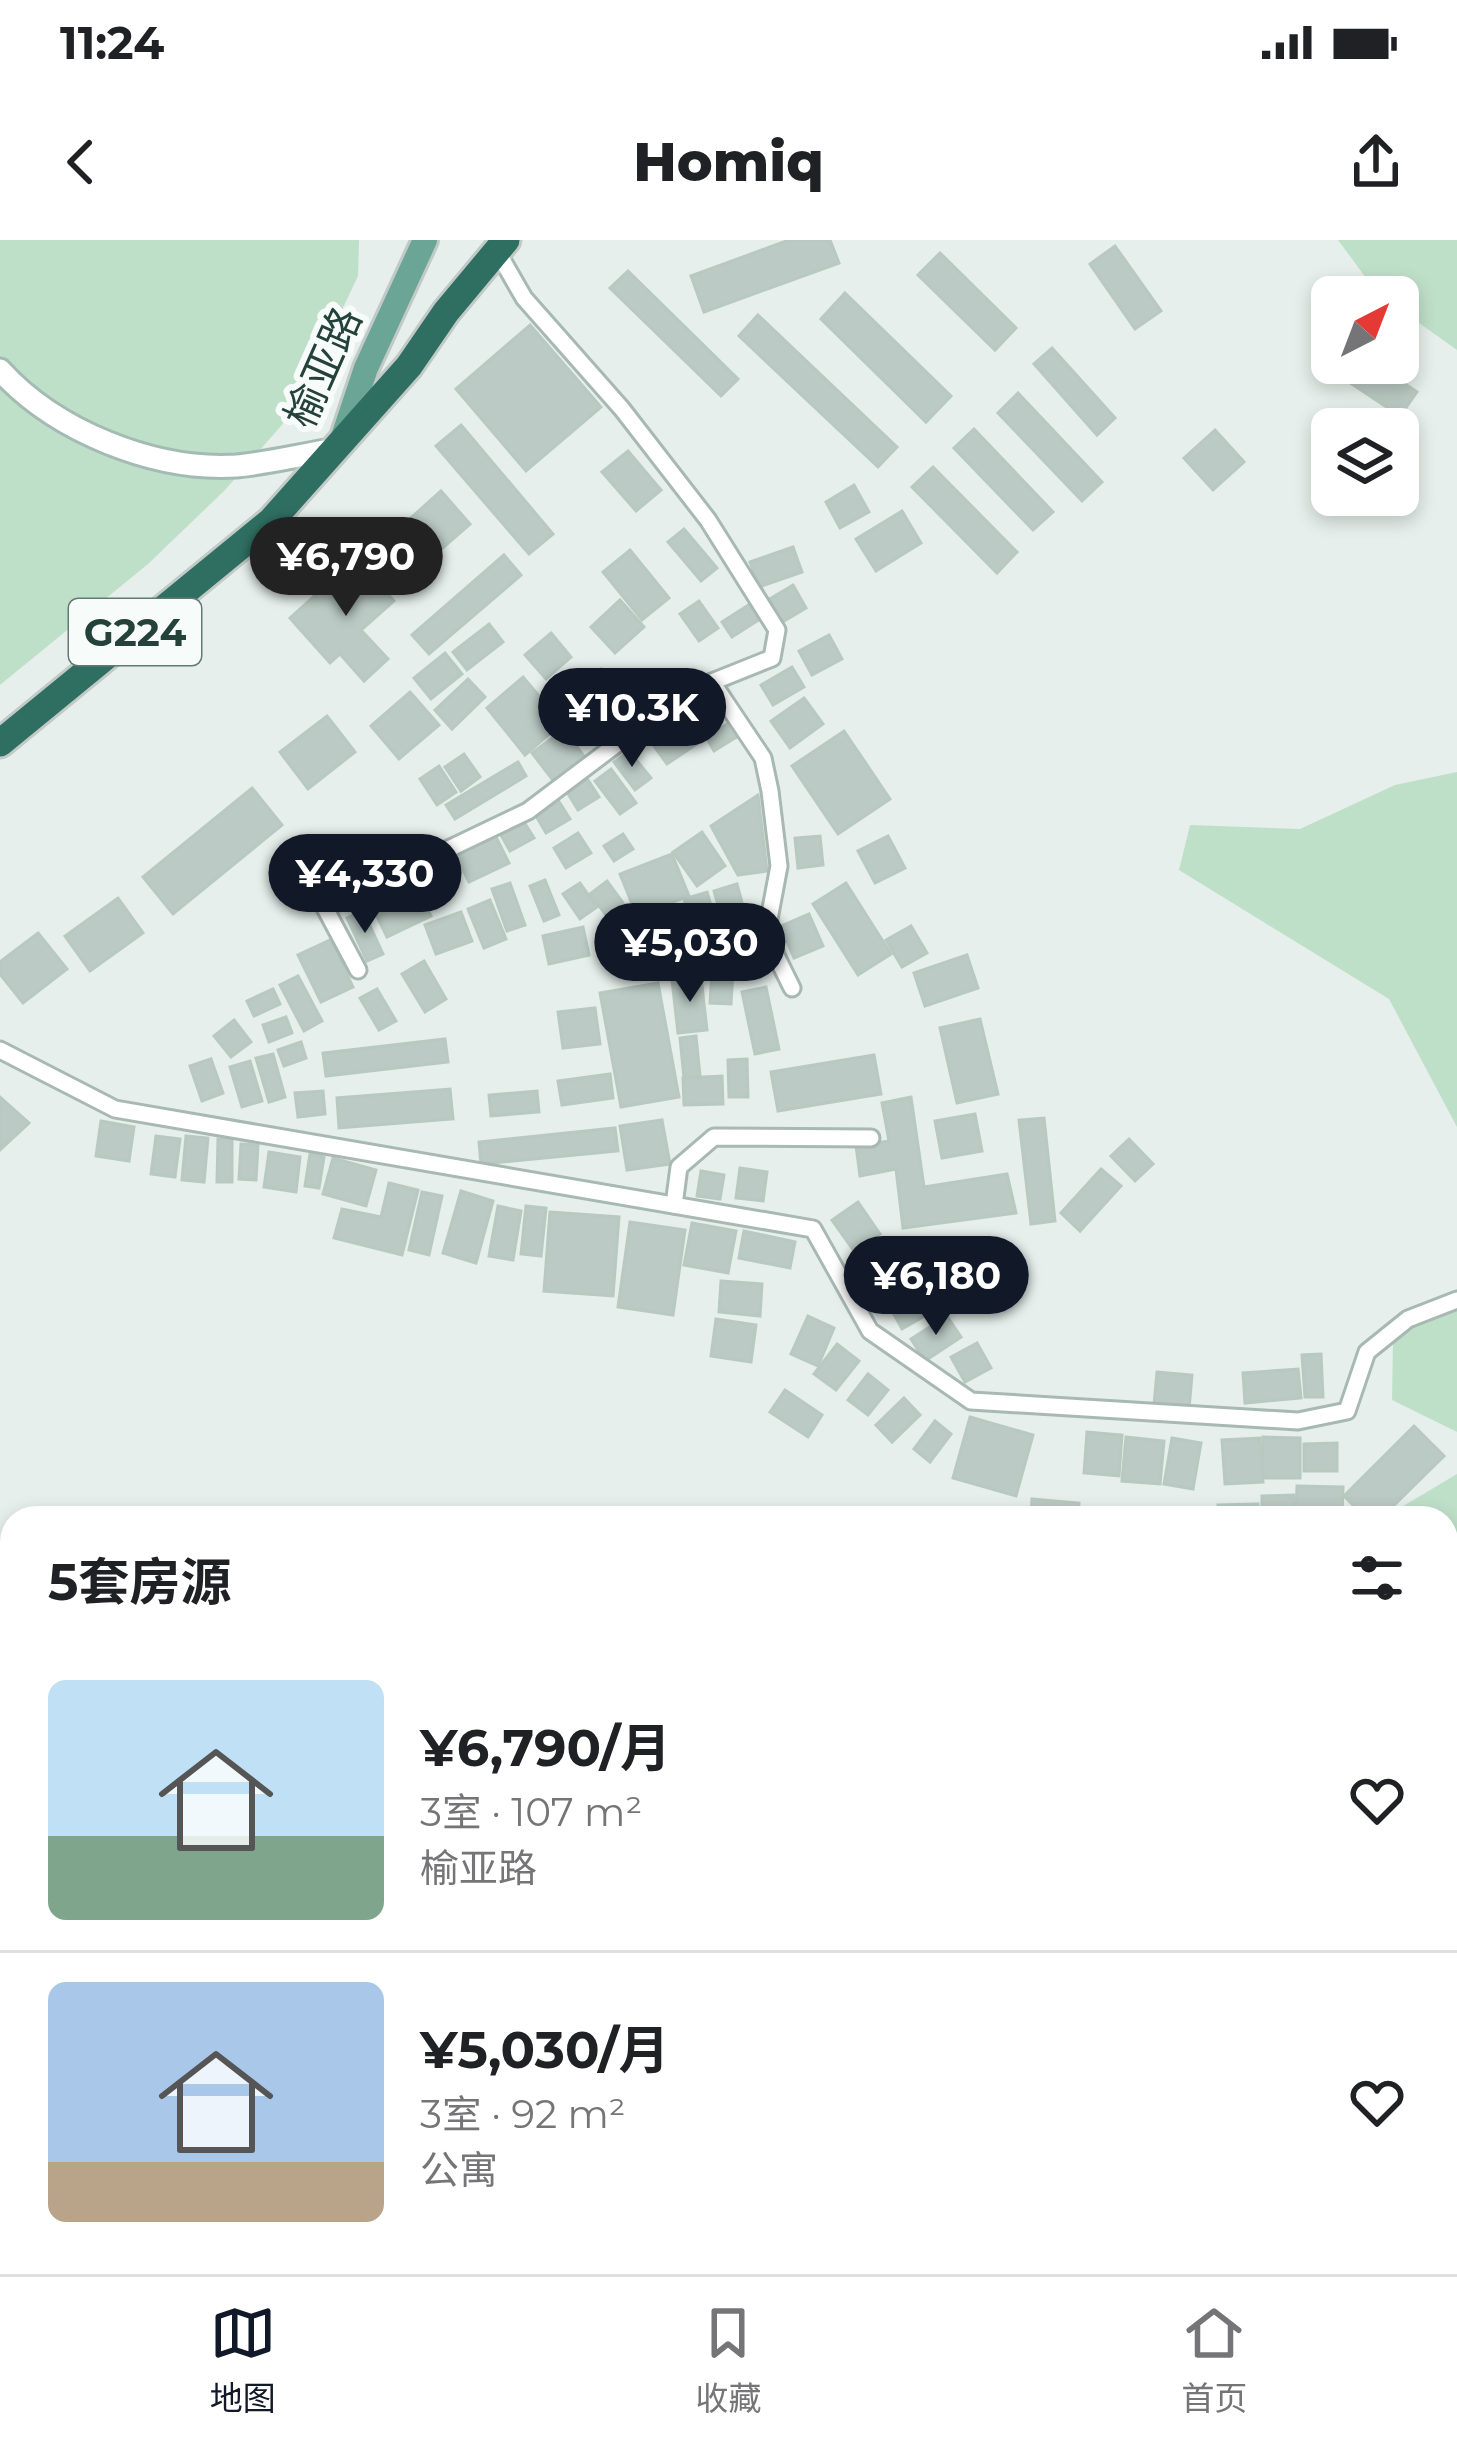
<!DOCTYPE html>
<html lang="zh">
<head>
<meta charset="utf-8">
<style>
  body { margin:0; font-family:Montserrat,"Noto Sans SC",sans-serif; background:#f6f6f6; color:#202124; height:100vh; display:flex; flex-direction:column; font-size:45px; white-space:nowrap }
  * { box-sizing:border-box; margin:0 }
  p { font-size:39px; color:#757577 }
  .icon { flex:none; width:66px; height:66px; fill:none; stroke:currentColor; stroke-width:2; stroke-linecap:round; stroke-linejoin:round }
  .map { position:relative; flex:1; overflow:hidden }
  .drawer { position:absolute; left:0px; top:1266px; width:1458px; height:768px; display:flex; flex-direction:column; background:#fff; border-radius:36px 36px 0 0; box-shadow:0 6px 18px #0003 }
  .drawer>* { flex:none }
  .needle { width:78px; rotate:42deg }
  .controls { position:absolute; left:1311px; top:36px; display:grid; gap:24px }
  .controls a { display:grid; place-items:center; width:108px; height:108px; border-radius:18px; background:#fff; box-shadow:0 6px 18px #0003; font-size:60px }
  .price { position:absolute; translate:-50% -102px; padding:0 27px; border-radius:42px; background:#111827; color:#fff; font-size:39px; line-height:78px; filter:drop-shadow(0 3px 6px #0008) }
  .price::after { content:''; position:absolute; left:50%; top:72px; width:36px; height:27px; margin-left:-18px; background:inherit; clip-path:polygon(0 0,100% 0,50% 100%) }
  .price.selected { background:#222; color:#fff }
  ul { padding:0; list-style:none }
  li { display:flex; align-items:center; gap:36px; height:300px; padding:0 48px }
  li+li { border-top:3px solid #e0e0e0 }
  li span { display:grid; place-items:center; flex:none; width:336px; height:240px; border-radius:18px; color:#555 }
  li>.icon { margin-inline-start:auto }
  span .icon { width:144px; height:144px; fill:#fffc; stroke-width:1 }
  li b { font-size:51px }
  h2 { display:flex; justify-content:space-between; align-items:center; height:144px; padding:0 48px; font-size:51px }
  .status { display:flex; justify-content:space-between; align-items:center; height:84px; padding:0 60px; background:#fff; direction:ltr }
  .status svg { height:33px; fill:currentColor }
  header { display:flex; justify-content:space-between; align-items:center; height:156px; padding:0 48px; background:#fff; font-size:54px; font-weight:800 }
  .menu { display:flex; justify-content:space-around; align-items:center; height:168px; border-top:3px solid #e0e0e0; background:#fff; font-size:33px; color:#757577 }
  .menu a { display:grid; justify-items:center; gap:6px }
  .menu .selected { color:#111827 }
  .map>svg:first-child { display:block }
</style>
</head>
<body>
<div class="status"><b>11:24</b><svg viewBox="0 0 49 12"><path d="M0 12V9h3v3zM5 12V6h3v6zM10 12V3h3v9zM15 12V0h3v12zM26 1h20v11H26zM47 4h2v5h-2z"/></svg></div>
<header><svg class="icon" aria-label="back" viewBox="0 0 24 24"><path d="M15 5l-7 7 7 7"/></svg>Homiq<svg class="icon" aria-label="share" viewBox="0 0 24 24"><path d="M12 15V3M7 8l5-5 5 5M5 13v7h14v-7"/></svg></header>
<div class="map">
<svg width="1457" height="2034" viewBox="0 0 1457 2034">
  <rect width="100%" height="100%" fill="#e6efeb"/>
  <path fill="#d4dfda" d="M60 2022H486V2023L481 2034H68Z"/>
  <g fill="#bfe0c8">
    <path d="M0 0H359L358 36 294 171 225 250 148 324 0 445Z"/>
    <path d="M1338 0H1457V110L1398 68V57L1378 54Z"/>
    <path d="M1457 532V887L1389 759 1179 630 1190 585 1300 589 1395 545Z"/>
    <path d="M1457 1049V1192L1392 1160 1393 1101Z"/>
    <path d="M1457 1234V2034H1098L1113 2022H1446V1278H1383Z"/>
  </g>
  <g fill="#bbcac4" stroke="#b8c9c2" stroke-width="3">
    <path d="M789 0H830L839 23 704 72 691 36Z"/>
    <path d="M1115 6 1161 71 1135 89 1090 24Z"/>
    <path d="M940 13 1016 88 995 110 918 35Z"/>
    <path d="M628 31 738 139 721 156 610 48Z"/>
    <path d="M845 53 951 156 926 182 821 79Z"/>
    <path d="M758 75 897 207 878 227 739 96Z"/>
    <path d="M530 85 601 167 526 231 456 149Z"/>
    <path d="M1052 108 1115 178 1097 195 1034 124Z"/>
    <path d="M1332 116V123H1374L1417 152 1400 176 1325 126Z"/>
    <path d="M1018 153 1102 242 1082 261 998 173Z"/>
    <path d="M461 185 553 294 529 314 436 206Z"/>
    <path d="M974 189 1053 272 1033 290 954 208Z"/>
    <path d="M1215 190 1244 222 1213 250 1184 218Z"/>
    <path d="M628 211 661 250 636 271 602 232Z"/>
    <path d="M933 227 1017 312 997 333 912 247Z"/>
    <path d="M854 245 869 272 840 288 826 262Z"/>
    <path d="M441 251 470 284 414 333 385 301Z"/>
    <path d="M902 271 921 303 876 331 856 299Z"/>
    <path d="M684 289 717 328 701 341 668 302Z"/>
    <path d="M793 307 802 332 759 347 750 322Z"/>
    <path d="M630 310 669 358 642 380 603 332Z"/>
    <path d="M504 315 521 335 429 414 412 395Z"/>
    <path d="M355 319 394 361 361 390 388 419 364 441 340 414 330 423 290 378Z"/>
    <path d="M793 345 806 368 781 383 768 360Z"/>
    <path d="M620 360 644 387 615 413 591 387Z"/>
    <path d="M699 361 718 388 699 401 680 374Z"/>
    <path d="M750 364 760 379 732 397 722 382Z"/>
    <path d="M489 384 503 402 467 430 453 412Z"/>
    <path d="M551 393 571 417 546 439 525 415Z"/>
    <path d="M829 395 842 419 812 435 799 411Z"/>
    <path d="M445 413 462 434 431 459 414 438Z"/>
    <path d="M792 427 804 447 773 465 761 445Z"/>
    <path d="M601 429 628 460 589 494 562 462Z"/>
    <path d="M523 437 562 483 525 515 487 468Z"/>
    <path d="M468 439 485 457 452 489 435 470Z"/>
    <path d="M410 452 439 485 399 519 371 486Z"/>
    <path d="M709 452 723 473 700 488 686 467Z"/>
    <path d="M804 458 823 484 790 508 771 481Z"/>
    <path d="M327 476 355 512 308 549 280 512Z"/>
    <path d="M680 477 698 503 667 524 649 499Z"/>
    <path d="M729 483 738 496 714 511 706 497Z"/>
    <path d="M564 489 586 519 555 543 532 513Z"/>
    <path d="M844 491 890 559 838 594 792 526Z"/>
    <path d="M629 511 651 538 635 550 614 522Z"/>
    <path d="M464 514 480 537 461 551 445 527Z"/>
    <path d="M518 522 526 536 455 579 446 565Z"/>
    <path d="M439 526 456 552 437 565 420 539Z"/>
    <path d="M611 529 636 563 620 574 595 541Z"/>
    <path d="M588 540 599 557 578 570 567 552Z"/>
    <path d="M252 548 282 585 173 674 143 637Z"/>
    <path d="M758 555 767 631 738 635 711 586Z"/>
    <path d="M558 560 570 579 546 593 535 574Z"/>
    <path d="M524 582 534 598 510 611 501 595Z"/>
    <path d="M492 589 509 623 469 642 452 608Z"/>
    <path d="M702 592 725 626 697 646 673 612Z"/>
    <path d="M578 593 591 613 566 628 554 608Z"/>
    <path d="M623 594 633 609 614 621 604 606Z"/>
    <path d="M820 596 823 625 798 628 795 598Z"/>
    <path d="M888 596 905 628 875 643 858 611Z"/>
    <path d="M672 614 689 656 637 676 620 634Z"/>
    <path d="M411 635 431 676 387 697 367 656Z"/>
    <path d="M545 640 559 675 544 681 530 646Z"/>
    <path d="M607 641 623 663 606 675 590 654Z"/>
    <path d="M510 643 525 685 507 691 492 649Z"/>
    <path d="M580 643 597 667 580 679 563 654Z"/>
    <path d="M846 643 891 714 858 735 813 664Z"/>
    <path d="M737 644 752 700 730 706 714 651Z"/>
    <path d="M707 652 723 706 700 713 684 659Z"/>
    <path d="M118 658 143 693 90 731 65 696Z"/>
    <path d="M490 660 506 699 484 708 468 669Z"/>
    <path d="M680 666 695 710 655 722 641 679Z"/>
    <path d="M363 671 383 714 367 721 347 678Z"/>
    <path d="M461 672 472 701 436 714 425 685Z"/>
    <path d="M809 674 823 706 794 718 781 686Z"/>
    <path d="M911 686 927 713 902 727 886 700Z"/>
    <path d="M583 687 589 715 549 724 543 696Z"/>
    <path d="M38 693 67 729 23 763 0 734V722Z"/>
    <path d="M638 695 646 722 614 732 605 705Z"/>
    <path d="M330 700 353 747 321 762 298 715Z"/>
    <path d="M967 715 978 748 925 766 914 733Z"/>
    <path d="M424 721 446 759 425 772 402 734Z"/>
    <path d="M712 729 733 730 731 764 710 763Z"/>
    <path d="M298 736 322 781 304 791 280 745Z"/>
    <path d="M701 737 707 790 678 793 672 740Z"/>
    <path d="M658 743 679 857 621 867 600 753Z"/>
    <path d="M766 747 779 809 755 814 742 752Z"/>
    <path d="M273 749 280 764 254 776 247 761Z"/>
    <path d="M377 749 396 781 379 790 360 758Z"/>
    <path d="M595 768 600 804 563 808 558 772Z"/>
    <path d="M286 777 292 793 269 802 263 785Z"/>
    <path d="M980 779 998 854 957 863 940 788Z"/>
    <path d="M234 780 251 802 231 817 214 796Z"/>
    <path d="M696 796 700 836 684 838 680 798Z"/>
    <path d="M445 799 448 822 326 836 323 813Z"/>
    <path d="M301 802 306 818 284 826 278 810Z"/>
    <path d="M273 814 285 857 269 862 256 818Z"/>
    <path d="M874 815 881 854 778 871 771 832Z"/>
    <path d="M211 819 223 853 202 861 190 826Z"/>
    <path d="M747 819 748 857H729L728 820Z"/>
    <path d="M250 821 262 861 242 867 230 827Z"/>
    <path d="M610 834 613 858 562 865 558 841Z"/>
    <path d="M722 836 723 864 684 865 683 838Z"/>
    <path d="M450 849 453 879 339 888 337 858Z"/>
    <path d="M323 851 325 874 298 877 295 853Z"/>
    <path d="M537 851 539 872 491 876 489 855Z"/>
    <path d="M0 857 29 883 0 910Z"/>
    <path d="M911 857 924 947 1007 934 1016 973 903 988 896 929 860 936 856 906 889 901 882 863Z"/>
    <path d="M975 874 982 911 942 918 935 881Z"/>
    <path d="M1044 878 1055 981 1031 984 1019 880Z"/>
    <path d="M662 880 670 924 627 930 620 886Z"/>
    <path d="M101 881 134 887 129 921 96 916Z"/>
    <path d="M615 888 618 911 481 924 479 902Z"/>
    <path d="M156 896 180 899 175 937 151 934Z"/>
    <path d="M186 896 208 898 204 942 182 940Z"/>
    <path d="M218 899H232V942H217Z"/>
    <path d="M1129 899 1153 924 1135 941 1111 916Z"/>
    <path d="M241 904 258 905 256 940 239 939Z"/>
    <path d="M269 912 300 917 296 952 264 947Z"/>
    <path d="M310 914 324 917 319 948 305 946Z"/>
    <path d="M333 918 376 930 366 966 323 954Z"/>
    <path d="M740 928 767 932 763 961 736 958Z"/>
    <path d="M1101 929 1121 946 1080 991 1061 973Z"/>
    <path d="M701 931 724 935 720 959 697 956Z"/>
    <path d="M389 943 418 950 402 1015 334 998 342 969 381 977Z"/>
    <path d="M461 951 493 961 476 1023 443 1013Z"/>
    <path d="M422 952 442 956 429 1015 409 1010Z"/>
    <path d="M858 962 880 994 854 1011 832 980Z"/>
    <path d="M498 966 521 971 513 1020 489 1016Z"/>
    <path d="M526 966 546 968 541 1016 521 1014Z"/>
    <path d="M550 972 619 977 613 1056 544 1051Z"/>
    <path d="M630 982 685 990 673 1075 618 1067Z"/>
    <path d="M692 983 736 991 728 1033 684 1025Z"/>
    <path d="M744 991 795 1002 790 1028 739 1018Z"/>
    <path d="M882 1012 904 1045 883 1059 861 1026Z"/>
    <path d="M936 1040 949 1062 902 1089 890 1067Z"/>
    <path d="M721 1041 762 1044 760 1076 719 1072Z"/>
    <path d="M808 1076 834 1088 818 1126 791 1114Z"/>
    <path d="M947 1076 961 1097 925 1121 911 1099Z"/>
    <path d="M716 1079 756 1085 751 1122 711 1116Z"/>
    <path d="M977 1103 991 1128 965 1142 951 1117Z"/>
    <path d="M837 1104 859 1121 836 1150 814 1134Z"/>
    <path d="M1321 1114 1323 1157H1305L1302 1115Z"/>
    <path d="M1298 1129 1301 1158 1245 1163 1243 1133Z"/>
    <path d="M1157 1132 1192 1135 1189 1169 1154 1165Z"/>
    <path d="M868 1134 888 1150 868 1175 848 1160Z"/>
    <path d="M785 1150 822 1175 808 1197 770 1172Z"/>
    <path d="M904 1158 920 1175 892 1202 876 1185Z"/>
    <path d="M970 1177 1033 1195 1016 1256 953 1238Z"/>
    <path d="M935 1181 951 1194 930 1222 914 1209Z"/>
    <path d="M1414 1186 1444 1216 1381 1278H1366L1344 1256Z"/>
    <path d="M1087 1192 1122 1195 1119 1236 1084 1233Z"/>
    <path d="M1126 1197 1164 1201 1160 1244 1122 1241Z"/>
    <path d="M1263 1197 1300 1198V1238H1263Z"/>
    <path d="M1172 1198 1201 1203 1193 1249 1164 1244Z"/>
    <path d="M1260 1198 1263 1242 1225 1244 1222 1200Z"/>
    <path d="M1337 1203V1231H1304V1204Z"/>
    <path d="M1297 1246 1343 1247 1342 1278H1296Z"/>
    <path d="M1294 1255 1295 1278H1262V1256Z"/>
    <path d="M1032 1259 1079 1263 1078 1278H1031Z"/>
    <path d="M1258 1264 1259 1278H1219L1218 1265Z"/>
    <path d="M1133 1271V1278H1102L1101 1272Z"/>
    <path d="M0 1926 12 1950V1964L0 1970Z"/>
    <path d="M13 2022H37L43 2034H0V2028Z"/>
    <path d="M385 2022H428L436 2034H393Z"/>
    <path d="M515 2022H526L540 2029 538 2034H509Z"/>
    <path d="M873 2022H921L910 2034H879L870 2025Z"/>
    <path d="M1002 2022H1046L1038 2034H1020Z"/>
  </g>
  <g fill="none" stroke-linecap="round" stroke-linejoin="round">
    <g stroke="#a8b8b2" stroke-width="21">
      <g id="street">
        <path d="M497 11 524 58 622 169 708 280 777 390 772 418 712 442 763 518 770 551 779 626 766 695 792 748"/>
        <path d="M358 730 325 668 528 571 642 485 712 442"/>
        <path d="M0 810 115 869 813 989 870 1091 971 1161 1298 1181 1347 1171 1367 1112 1408 1079 1457 1060"/>
        <path d="M674 965 679 927 714 897 871 898"/>
      </g>
    </g>
    <g stroke="#a4bbb3" stroke-width="27">
      <g id="secondary">
        <path d="M0 130C55 191 154 231 236 226 270 223 304 214 338 209"/>
        <path d="M0 1785H12"/>
      </g>
    </g>
    <g stroke="#c2cac8" stroke-width="30">
      <path id="primary" d="M342 200 366 128 425 0"/>
    </g>
    <g stroke="#c2cac8" stroke-width="33">
      <path id="highway" d="M0 503 271 281 409 126 446 72 506 0"/>
    </g>
    <use href="#street" stroke="#fff" stroke-width="15"/>
    <use href="#secondary" stroke="#fff" stroke-width="21"/>
    <use href="#primary" stroke="#6aa596" stroke-width="24"/>
    <use href="#highway" stroke="#2f6f62" stroke-width="27"/>
  </g>
  <g text-anchor="middle" stroke-width="12" stroke-linejoin="round" paint-order="stroke">
    <rect fill="#f7fbf9" stroke="#637a73" stroke-width="3" x="69" y="359" width="132" height="66" rx="9"/>
    <g font-size="39" font-weight="bold" fill="#24423a">
      <text x="135" y="406">G224</text>
    </g>
    <g font-size="42" fill="#24423a" stroke="#f7fbf9">
      <text transform="translate(323 127) rotate(-66)" y="15">榆亚路</text>
    </g>
  </g>
</svg>
<div class="controls">
<a><svg class="needle" viewBox="-14 -14 28 28"><path d="M0-13l5 13h-10z" fill="#e53935"/><path d="M0 13l5-13h-10z" fill="#757577"/></svg></a>
<a><svg class="icon" aria-label="layers" viewBox="0 0 24 24"><path d="M12 4l9 5-9 5-9-5zM3 14l9 5 9-5"/></svg></a>
</div>
<b class="price selected" style="left:346px;top:379px">¥6,790</b>
<b class="price" style="left:632px;top:530px">¥10.3K</b>
<b class="price" style="left:365px;top:696px">¥4,330</b>
<b class="price" style="left:690px;top:765px">¥5,030</b>
<b class="price" style="left:936px;top:1098px">¥6,180</b>
<section class="drawer">
<h2>5套房源<svg class="icon" aria-label="filters" viewBox="0 0 24 24"><path d="M4 7h16M4 17h16"/><circle cx="9" cy="7" r="2"/><circle cx="15" cy="17" r="2"/></svg></h2>
<ul>
<li><span style="background:linear-gradient(#bfe0f5 65%,#7fa58c 0)"><svg class="icon" aria-label="home" viewBox="0 0 24 24"><path d="M3 11l9-7 9 7M6 9v11h12V9"/></svg></span><div><b>¥6,790/月</b><p>3室 · 107 m²</p><p>榆亚路</p></div><svg class="icon" aria-label="heart" viewBox="0 0 24 24"><path d="M12 20l-8-8c-3-5 5-10 8-4 3-6 11-1 8 4z"/></svg></li>
<li><span style="background:linear-gradient(#a9c7e8 75%,#b9a48a 0)"><svg class="icon" aria-label="home" viewBox="0 0 24 24"><path d="M3 11l9-7 9 7M6 9v11h12V9"/></svg></span><div><b>¥5,030/月</b><p>3室 · 92 m²</p><p>公寓</p></div><svg class="icon" aria-label="heart" viewBox="0 0 24 24"><path d="M12 20l-8-8c-3-5 5-10 8-4 3-6 11-1 8 4z"/></svg></li>
</ul>
</section>
</div>
<nav class="menu">
<a class="selected"><svg class="icon" aria-label="map" viewBox="0 0 24 24"><path d="M3 6l6-2 6 2 6-2v14l-6 2-6-2-6 2zM9 4v14M15 6v14"/></svg>地图</a>
<a><svg class="icon" aria-label="saved" viewBox="0 0 24 24"><path d="M7 4h10v16l-5-4-5 4z"/></svg>收藏</a>
<a><svg class="icon" aria-label="home" viewBox="0 0 24 24"><path d="M3 11l9-7 9 7M6 9v11h12V9"/></svg>首页</a>
</nav>
</body>
</html>
